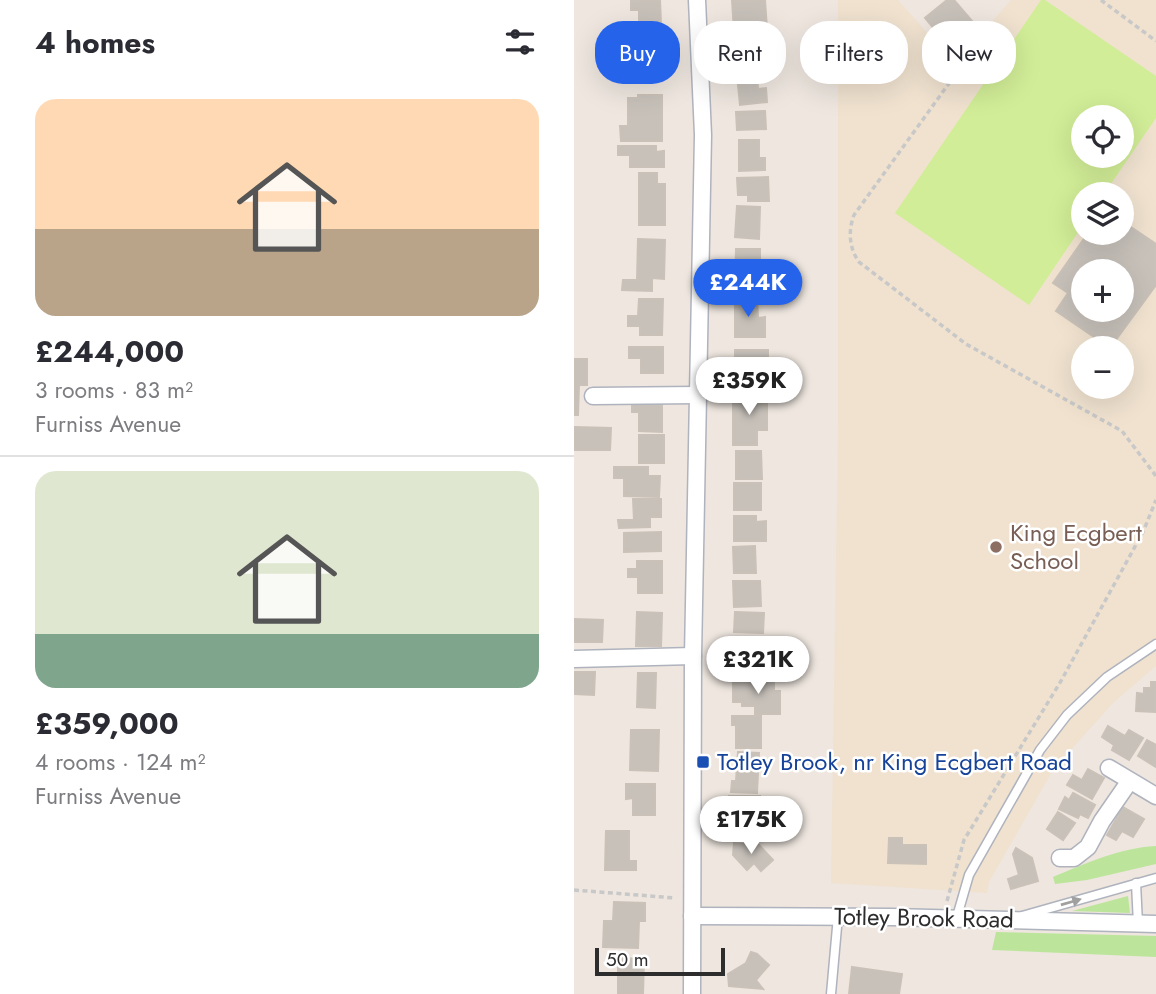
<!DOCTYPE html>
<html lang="en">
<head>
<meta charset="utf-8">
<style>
  body { margin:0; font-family:Jost,sans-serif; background:#f2f2f3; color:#2b2b33; height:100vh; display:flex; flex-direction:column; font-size:26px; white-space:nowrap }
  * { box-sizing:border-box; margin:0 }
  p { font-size:23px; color:#7c7c81 }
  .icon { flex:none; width:38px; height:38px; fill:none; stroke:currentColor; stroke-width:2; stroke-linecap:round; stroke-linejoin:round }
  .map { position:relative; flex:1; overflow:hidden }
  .sheet { display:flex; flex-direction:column; background:#fff; width:574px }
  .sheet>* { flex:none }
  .banner { position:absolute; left:21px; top:21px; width:455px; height:63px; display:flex; gap:14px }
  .fabs { position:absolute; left:497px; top:105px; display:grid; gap:14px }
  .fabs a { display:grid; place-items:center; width:63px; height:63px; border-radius:50%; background:#fff; box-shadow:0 7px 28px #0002; font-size:35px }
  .scale { position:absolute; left:21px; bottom:18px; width:130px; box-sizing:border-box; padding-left:7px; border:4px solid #2d2d2d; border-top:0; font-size:19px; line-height:24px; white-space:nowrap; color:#2d2d2d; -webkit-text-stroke:5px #fff; paint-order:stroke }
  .price { position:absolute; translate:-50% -60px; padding:0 16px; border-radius:24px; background:#fff; color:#222; font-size:23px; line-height:46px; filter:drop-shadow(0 2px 4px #0008) }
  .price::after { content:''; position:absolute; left:50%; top:42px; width:21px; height:16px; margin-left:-10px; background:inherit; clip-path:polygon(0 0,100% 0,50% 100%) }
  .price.current { background:#2563eb; color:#fff }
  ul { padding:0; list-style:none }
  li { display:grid; align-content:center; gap:14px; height:371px; padding:0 35px }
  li+li { border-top:2px solid #e1e1e2 }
  li span { display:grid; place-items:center; height:217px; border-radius:21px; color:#555 }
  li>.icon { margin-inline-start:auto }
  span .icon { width:126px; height:126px; fill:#fffc; stroke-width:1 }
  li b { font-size:30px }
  h2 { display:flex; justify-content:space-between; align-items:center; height:84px; padding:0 35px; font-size:30px }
  .tag { padding:0 24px; border-radius:28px; background:#fff; box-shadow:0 7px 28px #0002; font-size:24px; line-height:63px }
  .tag.current { background:#2563eb; color:#fff }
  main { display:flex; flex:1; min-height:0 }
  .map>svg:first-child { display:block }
</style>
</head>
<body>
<main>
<section class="sheet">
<h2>4 homes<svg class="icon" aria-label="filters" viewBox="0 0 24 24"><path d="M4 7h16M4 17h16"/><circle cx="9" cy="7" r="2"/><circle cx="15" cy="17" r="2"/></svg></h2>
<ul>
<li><span style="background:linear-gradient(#ffd9b3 60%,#b9a48a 0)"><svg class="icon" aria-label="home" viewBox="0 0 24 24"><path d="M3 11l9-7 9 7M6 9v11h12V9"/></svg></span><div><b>£244,000</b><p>3 rooms · 83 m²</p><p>Furniss Avenue</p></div></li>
<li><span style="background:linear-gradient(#dfe7d0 75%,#7fa58c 0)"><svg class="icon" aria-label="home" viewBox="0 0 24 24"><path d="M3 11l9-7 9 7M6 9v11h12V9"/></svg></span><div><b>£359,000</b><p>4 rooms · 124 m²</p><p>Furniss Avenue</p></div></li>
</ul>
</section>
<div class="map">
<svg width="582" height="994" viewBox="0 0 582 994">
  <rect width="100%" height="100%" fill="#eee6df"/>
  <path fill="#f0e2cf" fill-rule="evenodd" d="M264 0H324L381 64 437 0H582V666L539 703 479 770 415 882 413 893 257 883 264 427ZM509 117H548V156H509ZM509 194H548V233H509ZM509 271H548V310H509ZM509 348H548V387H509Z"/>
  <g fill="#bce59b">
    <path d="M582 846V864L513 880 481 884 479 877C513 863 545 848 582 846Z"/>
    <path d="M554 896 556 913 498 911Z"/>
    <path d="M422 932 582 936V957L418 950Z"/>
  </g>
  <path fill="#d1ed97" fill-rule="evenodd" d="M467 0H471L582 76V118L530 194H509V225L455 305 321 213ZM509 117H548V156H509Z"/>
  <g fill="#c7c1ba" stroke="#cac2b8" stroke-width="2" fill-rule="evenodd">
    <path d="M57 0H86L87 25 65 26V10H57Z"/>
    <path d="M158 0H191L193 29 160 31Z"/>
    <path d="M373 0H380L399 22 390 29 385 22 377 29 383 36 373 44 351 18Z"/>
    <path d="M184 37 186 54 196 53 197 65 164 68 161 39Z"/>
    <path d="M64 43H90V76H63L62 60H53V50H64Z"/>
    <path d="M183 73 184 89 192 88 193 102 166 105 163 75Z"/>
    <path d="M64 95H88V141H47L46 126H54V98H64Z"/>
    <path d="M191 111 192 129 163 130 162 112Z"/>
    <path d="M165 140H185V158H191V170L165 171Z"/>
    <path d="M44 146H82V152L90 151V167H56V155H44Z"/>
    <path d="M65 173H83V184H91V225H65Z"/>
    <path d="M194 177 195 201H174V195H164L163 178Z"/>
    <path d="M163 206 186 207 185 239 161 237Z"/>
    <path d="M548 221 582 244V285L536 348 482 311 494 293 479 283 514 233H548ZM509 271H548V310H509Z"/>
    <path d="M64 239 91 240 90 279 78 278V291L48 290 49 280H63Z"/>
    <path d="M162 249H186V270H194V286H161Z"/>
    <path d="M161 298H183L184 318 191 317V337H161Z"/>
    <path d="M65 299H89L88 335H66V326H54V316H64Z"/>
    <path d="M55 347H89V373H67V358H55Z"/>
    <path d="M161 350H194V367H184L183 386 161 385Z"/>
    <path d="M0 359H13V385H5L4 415H0Z"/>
    <path d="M159 393H193V430H183V445H159Z"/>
    <path d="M58 404H88V432L65 431V412H58Z"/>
    <path d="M0 427 37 428 36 450H0Z"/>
    <rect x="65" y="435" width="25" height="28"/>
    <path d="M162 451H187L188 479H162Z"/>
    <path d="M40 467H74V476H86L85 497 50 496V478H40Z"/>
    <rect x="160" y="483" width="27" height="27"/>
    <path d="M59 499H87V517H76V527L45 528 44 520H60Z"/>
    <path d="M160 516H182V522L192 521V541H160Z"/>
    <path d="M87 532V551L50 552V533Z"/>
    <path d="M181 546 182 573H160L159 547Z"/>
    <path d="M63 561H88V593H64V577H54V569H63Z"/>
    <path d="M159 581H186L187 606 160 607Z"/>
    <path d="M63 612 88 613 87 646H62Z"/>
    <path d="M161 612 190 613 189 633 160 632Z"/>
    <path d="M0 619 29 620 28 642H0Z"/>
    <path d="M186 646V656H195V667H161V647Z"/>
    <path d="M0 672H21L20 695 0 694Z"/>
    <path d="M64 673H82L81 708 63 707Z"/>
    <path d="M159 681H200V691H206V714H181V706H168V702H159Z"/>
    <path d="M577 682H582V712L562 711 563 693 570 694V688H577Z"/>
    <path d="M158 716H187V748H162V725H158Z"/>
    <path d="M534 726 551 736 555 730 569 738 555 760 538 750 540 745 528 737Z"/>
    <path d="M57 730H85L84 771 56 770Z"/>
    <path d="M573 740 582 745V767L564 756Z"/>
    <path d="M164 752 185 753 183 793 157 792 158 781H162Z"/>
    <path d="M514 769 530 778 518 799 493 785 499 775 508 780Z"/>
    <path d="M52 784H81V815H59V798L52 799Z"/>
    <path d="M499 793 521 805 514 818 506 814 504 818 485 809 491 797 495 800Z"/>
    <path d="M155 796H186L185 816H179V834L154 833Z"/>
    <path d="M549 807 570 819 559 837 548 831 542 840 533 835Z"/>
    <path d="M484 812 501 823 489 840 473 829Z"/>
    <path d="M32 831H55V861H62V870H31Z"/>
    <path d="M315 838H328V845H352V864L314 863Z"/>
    <path d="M160 843 185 845 199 860 187 871 180 863 173 870 159 855Z"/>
    <path d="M442 848 458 858 464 881 437 889 434 879 445 875 439 854Z"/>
    <path d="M40 902 71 903V921H65L64 948 29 947 30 921H39Z"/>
    <path d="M177 952 183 954 195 965 182 980 189 989 155 986 154 974 172 963Z"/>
    <path d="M44 958 70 959 69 994H44Z"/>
    <path d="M278 967 328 974 325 994H275Z"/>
  </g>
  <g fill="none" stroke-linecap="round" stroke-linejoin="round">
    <g stroke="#afb3bd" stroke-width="11">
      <g id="service">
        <path d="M562 883 564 924"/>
        <path d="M448 916 582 878"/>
        <path d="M382 920 395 875 466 750 493 715 533 677 582 644"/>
        <path d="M257 994 264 916"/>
      </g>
    </g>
    <g stroke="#afb3bd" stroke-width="19">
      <g id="minor">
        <path d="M19 396 124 395"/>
        <path d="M0 659 119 656"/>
        <path d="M535 768 582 796"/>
        <path d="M486 858H500L514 847 528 821 555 782"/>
        <path d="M118 916 318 917 582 924"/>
        <path d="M118 994 119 656 129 135 123 0"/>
      </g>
    </g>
    <g stroke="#c8c8c8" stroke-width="3.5" stroke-dasharray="5 3.5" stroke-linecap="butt">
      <path d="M527 0 582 41"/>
      <path d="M381 75 280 215C274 231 275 248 285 262L392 344 548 431 582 476"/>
      <path d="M0 890 101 898"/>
      <path d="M373 901 390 840 487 681 569 532 582 500"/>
    </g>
    <use href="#service" stroke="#fff" stroke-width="8"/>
    <use href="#minor" stroke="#fff" stroke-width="16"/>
  </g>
  <defs><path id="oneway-solid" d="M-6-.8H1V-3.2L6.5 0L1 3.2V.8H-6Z" transform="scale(1.75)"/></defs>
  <use fill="#a0a0a0" href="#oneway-solid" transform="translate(497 902) rotate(-16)"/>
  <circle fill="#8d6e63" stroke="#fff" stroke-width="2.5" cx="422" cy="547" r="7"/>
  <rect fill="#1a4fb4" stroke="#fff" stroke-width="2.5" x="122" y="755" width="14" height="14" rx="3.5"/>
  <g text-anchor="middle" stroke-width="5" stroke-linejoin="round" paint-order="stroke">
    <g font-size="24" fill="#785e54" stroke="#fff" text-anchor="start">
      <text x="436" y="541">King Ecgbert<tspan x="436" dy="28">School</tspan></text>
    </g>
    <g font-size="24" fill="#164399" stroke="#fff" text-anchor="start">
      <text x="143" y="770">Totley Brook, nr King Ecgbert Road</text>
    </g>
    <g font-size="24" fill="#2d2d2d" stroke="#fff">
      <text transform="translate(350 918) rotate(1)" y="8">Totley Brook Road</text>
    </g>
  </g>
</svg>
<div class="fabs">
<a><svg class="icon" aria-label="locate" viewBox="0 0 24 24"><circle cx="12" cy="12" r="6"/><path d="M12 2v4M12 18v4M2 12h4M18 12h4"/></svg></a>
<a><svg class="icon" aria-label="layers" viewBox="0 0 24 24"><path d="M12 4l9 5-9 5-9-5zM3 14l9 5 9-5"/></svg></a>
<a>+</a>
<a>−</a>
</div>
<div class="scale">50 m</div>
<b class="price current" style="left:174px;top:319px">£244K</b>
<b class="price" style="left:175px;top:417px">£359K</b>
<b class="price" style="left:184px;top:696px">£321K</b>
<b class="price" style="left:177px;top:856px">£175K</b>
<div class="banner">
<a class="tag current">Buy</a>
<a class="tag">Rent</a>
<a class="tag">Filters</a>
<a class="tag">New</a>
</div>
</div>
</main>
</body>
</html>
